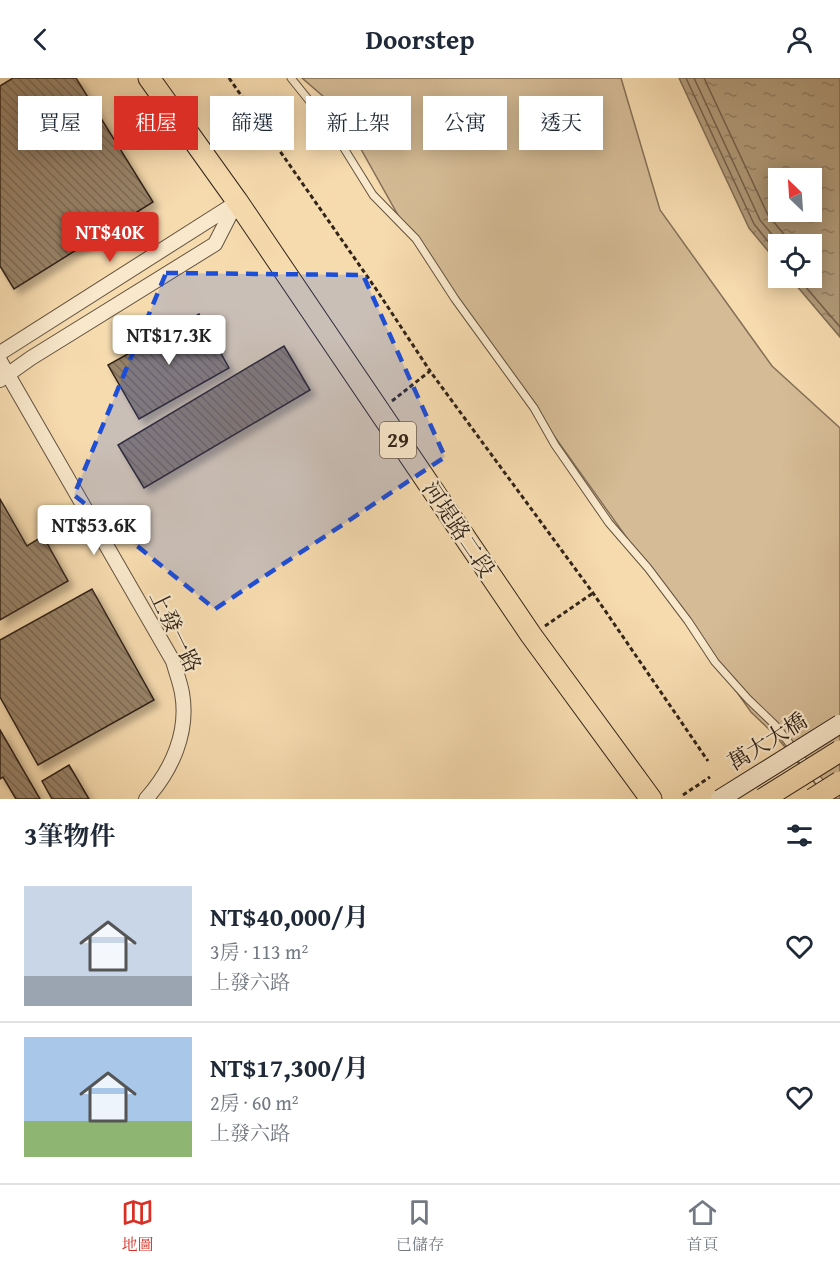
<!DOCTYPE html>
<html lang="zh-TW">
<head>
<meta charset="utf-8">
<style>
  body { margin:0; font-family:"Gentium Book Plus","Noto Serif TC",serif; background:#f6f6f7; color:#1f2937; height:100vh; display:flex; flex-direction:column; font-size:22px; white-space:nowrap }
  * { box-sizing:border-box; margin:0 }
  p { font-size:20px; color:#747a83 }
  .icon { flex:none; width:33px; height:33px; fill:none; stroke:currentColor; stroke-width:2; stroke-linecap:round; stroke-linejoin:round }
  .map { position:relative; height:721px; overflow:hidden }
  .panel { display:flex; flex-direction:column; background:#fff; flex:1 }
  .panel>* { flex:none }
  .hud { position:absolute; left:18px; top:18px; width:804px; height:54px; display:flex; gap:12px }
  .needle { width:39px; rotate:335deg }
  .tools { position:absolute; left:768px; top:90px; display:grid; gap:12px }
  .tools a { display:grid; place-items:center; width:54px; height:54px; border-radius:0px; background:#fff; box-shadow:0 3px 15px #0003; font-size:30px }
  .price { position:absolute; translate:-50% -51px; padding:0 14px; border-radius:6px; background:#fff; color:#222; font-size:20px; line-height:39px; filter:drop-shadow(0 2px 3px #0008) }
  .price::after { content:''; position:absolute; left:50%; top:36px; width:18px; height:14px; margin-left:-9px; background:inherit; clip-path:polygon(0 0,100% 0,50% 100%) }
  .price.active { background:#d93025; color:#fff }
  ul { padding:0; list-style:none }
  li { display:flex; align-items:center; gap:18px; height:150px; padding:0 24px }
  li+li { border-top:2px solid #e0e1e3 }
  li span { display:grid; place-items:center; flex:none; width:168px; height:120px; border-radius:0px; color:#555 }
  li>.icon { margin-inline-start:auto }
  span .icon { width:72px; height:72px; fill:#fffc; stroke-width:1 }
  li b { font-size:26px }
  h2 { display:flex; justify-content:space-between; align-items:center; height:72px; padding:0 24px; font-size:26px }
  .pill { padding:0 21px; border-radius:0px; background:#fff; box-shadow:0 3px 15px #0003; font-size:21px; line-height:54px }
  .pill.active { background:#d93025; color:#fff }
  header { display:flex; justify-content:space-between; align-items:center; height:78px; padding:0 24px; background:#fff; font-size:27px; font-weight:700 }
  .dock { display:flex; justify-content:space-around; align-items:center; height:84px; border-top:2px solid #e0e1e3; background:#fff; font-size:16px; color:#747a83 }
  .dock a { display:grid; justify-items:center; gap:3px }
  .dock .active { color:#d93025 }
  .map>svg:first-child { display:block }
</style>
</head>
<body>
<header><svg class="icon" aria-label="back" viewBox="0 0 24 24"><path d="M15 5l-7 7 7 7"/></svg>Doorstep<svg class="icon" aria-label="person" viewBox="0 0 24 24"><circle cx="12" cy="8" r="4"/><path d="M4 21q1-7 8-7t8 7"/></svg></header>
<div class="map">
<svg width="840" height="721" viewBox="0 0 840 721">
  <defs>
    <pattern id="water-ripples" width="26" height="14" patternUnits="userSpaceOnUse" patternTransform="scale(1.5)"><rect width="26" height="14" fill="#b39d7c"/><path d="M2 4q2-2 4 0t4 0M15 11q2-2 4 0t4 0" fill="none" stroke="#928065"/></pattern>
    <pattern id="building-back-hatch" width="6" height="6" patternUnits="userSpaceOnUse" patternTransform="scale(1.5)"><rect width="6" height="6" fill="#988367"/><path d="M-1 5l2 2M0 0l6 6M5-1l2 2" fill="none" stroke="#7d6b54"/></pattern>
    <filter id="shadow"><feDropShadow dx="5.5" dy="5.5" stdDeviation="3" flood-color="#0004"/></filter>
  </defs>
  <rect width="100%" height="100%" fill="#f6dbaf"/>
  <filter id="stains"><feTurbulence type="fractalNoise" baseFrequency=".00333" numOctaves="4"/><feColorMatrix values="0 0 0 0 .2 0 0 0 0 .09 0 0 0 0 .02 0 0 0 .5 -.17"/></filter>
  <radialGradient id="worn" r=".72"><stop offset=".6" stop-color="#630" stop-opacity="0"/><stop offset="1" stop-color="#630" stop-opacity=".3"/></radialGradient>
  <path fill="#d5bc96" stroke="#847058" stroke-width="1.5" d="M302 0H621L660 132 772 288 840 350V721H828L775 657 751 634 403 146 339 32Z"/>
  <path fill="url(#water-ripples)" stroke="#7f6d55" stroke-width="1.5" fill-rule="evenodd" d="M679 0H840V259L790 200H812V166H778V185L749 150ZM778 100H812V134H778Z"/>
  <g fill="none" stroke-linecap="round" stroke-linejoin="round">
    <g stroke="#72604b" stroke-width="1.5">
      <path d="M686 0 754 146 778 176"/>
      <path d="M694 0 760 142 780 166"/>
      <path d="M704 0 768 137 792 166"/>
      <path d="M798 200 840 249"/>
    </g>
  </g>
  <g fill="url(#building-back-hatch)" stroke="#32241a" stroke-width="1.5" filter="url(#shadow)">
    <path d="M13 0H76L153 124 14 211 0 188V8Z"/>
    <path d="M199 236 229 290 139 341 108 287Z"/>
    <path d="M284 268 310 312 144 410 118 367Z"/>
    <path d="M0 421 27 468 43 458 68 503 0 542Z"/>
    <path d="M92 511 154 622 38 687 0 619V562Z"/>
    <path d="M0 652 40 721H16L3 699 0 701Z"/>
    <path d="M69 687 89 721H52L42 703Z"/>
  </g>
  <g fill="none" stroke-linecap="round" stroke-linejoin="round">
    <g stroke="#63523f" stroke-width="9">
      <path id="service" d="M291 0 332 51 373 117 416 161 455 221 534 330 555 367 609 445 648 490 688 543 715 584 748 621 775 647 825 711"/>
    </g>
    <g stroke="#63523f" stroke-width="16">
      <g id="minor">
        <path d="M0 275 236 125"/>
        <path d="M0 283 173 583C176 594 180 604 182 615 189 654 172 692 146 721"/>
        <path d="M0 302 31 280 215 166 237 123"/>
      </g>
    </g>
    <g stroke="#32241a" stroke-width="23">
      <path id="primary" d="M149 0 237 123 531 557 651 721"/>
    </g>
    <g stroke="#32241a" stroke-width="3" stroke-dasharray="4.5 3" stroke-linecap="butt">
      <path d="M229 0 376 211 430 293"/>
      <path d="M392 323 430 293 593 515 708 683"/>
      <path d="M545 548 593 515"/>
      <path d="M683 717 710 699"/>
    </g>
    <use href="#service" stroke="#f9e8cb" stroke-width="7"/>
    <use href="#minor" stroke="#f9e8cb" stroke-width="14"/>
    <use href="#primary" stroke="#f6dbaf" stroke-width="21"/>
    <g stroke="#32241a" stroke-width="20" stroke-linecap="butt">
      <path id="secondary-bridge" d="M720 721 840 646"/>
    </g>
    <g stroke="#32241a" stroke-width="23" stroke-linecap="butt">
      <g id="trunk-bridge">
        <path d="M763 721 840 673"/>
        <path d="M813 721 840 704"/>
      </g>
    </g>
    <use href="#secondary-bridge" stroke="#f9e8cb" stroke-width="18"/>
    <use href="#trunk-bridge" stroke="#f6dbaf" stroke-width="21"/>
  </g>
  <path fill="#1d4ed8" fill-opacity="0.2" stroke="#1d4ed8" stroke-width="4.5" stroke-dasharray="12 8" stroke-linejoin="round" d="M166 195 363 197 445 379 215 531 74 417Z"/>
  <g text-anchor="middle" stroke-width="4.5" stroke-linejoin="round" paint-order="stroke">
    <rect fill="#f9e8cb" stroke="#6e5f4f" stroke-width="1.5" x="380" y="344" width="36" height="36" rx="4.5"/>
    <g font-size="21" font-weight="bold" fill="#32241a">
      <text x="398" y="369">29</text>
    </g>
    <g font-size="22" fill="#32241a" stroke="#f9e8cb">
      <text transform="translate(459 451) rotate(56)" y="8">河堤路二段</text>
      <text transform="translate(176 553) rotate(64)" y="8">上發一路</text>
      <text transform="translate(767 663) rotate(-32)" y="8">萬大大橋</text>
    </g>
  </g>
  <rect width="100%" height="100%" filter="url(#stains)"/>
  <rect width="100%" height="100%" fill="url(#worn)"/>
</svg>
<div class="tools">
<a><svg class="needle" viewBox="-14 -14 28 28"><path d="M0-13l5 13h-10z" fill="#e53935"/><path d="M0 13l5-13h-10z" fill="#747a83"/></svg></a>
<a><svg class="icon" aria-label="locate" viewBox="0 0 24 24"><circle cx="12" cy="12" r="6"/><path d="M12 2v4M12 18v4M2 12h4M18 12h4"/></svg></a>
</div>
<b class="price active" style="left:110px;top:185px">NT$40K</b>
<b class="price" style="left:169px;top:288px">NT$17.3K</b>
<b class="price" style="left:94px;top:478px">NT$53.6K</b>
<div class="hud">
<a class="pill">買屋</a>
<a class="pill active">租屋</a>
<a class="pill">篩選</a>
<a class="pill">新上架</a>
<a class="pill">公寓</a>
<a class="pill">透天</a>
</div>
</div>
<section class="panel">
<h2>3筆物件<svg class="icon" aria-label="filters" viewBox="0 0 24 24"><path d="M4 7h16M4 17h16"/><circle cx="9" cy="7" r="2"/><circle cx="15" cy="17" r="2"/></svg></h2>
<ul>
<li><span style="background:linear-gradient(#c9d6e8 75%,#9aa5b1 0)"><svg class="icon" aria-label="home" viewBox="0 0 24 24"><path d="M3 11l9-7 9 7M6 9v11h12V9"/></svg></span><div><b>NT$40,000/月</b><p>3房 · 113 m²</p><p>上發六路</p></div><svg class="icon" aria-label="heart" viewBox="0 0 24 24"><path d="M12 20l-8-8c-3-5 5-10 8-4 3-6 11-1 8 4z"/></svg></li>
<li><span style="background:linear-gradient(#a9c7e8 70%,#8fb573 0)"><svg class="icon" aria-label="home" viewBox="0 0 24 24"><path d="M3 11l9-7 9 7M6 9v11h12V9"/></svg></span><div><b>NT$17,300/月</b><p>2房 · 60 m²</p><p>上發六路</p></div><svg class="icon" aria-label="heart" viewBox="0 0 24 24"><path d="M12 20l-8-8c-3-5 5-10 8-4 3-6 11-1 8 4z"/></svg></li>
</ul>
</section>
<nav class="dock">
<a class="active"><svg class="icon" aria-label="map" viewBox="0 0 24 24"><path d="M3 6l6-2 6 2 6-2v14l-6 2-6-2-6 2zM9 4v14M15 6v14"/></svg>地圖</a>
<a><svg class="icon" aria-label="saved" viewBox="0 0 24 24"><path d="M7 4h10v16l-5-4-5 4z"/></svg>已儲存</a>
<a><svg class="icon" aria-label="home" viewBox="0 0 24 24"><path d="M3 11l9-7 9 7M6 9v11h12V9"/></svg>首頁</a>
</nav>
</body>
</html>
